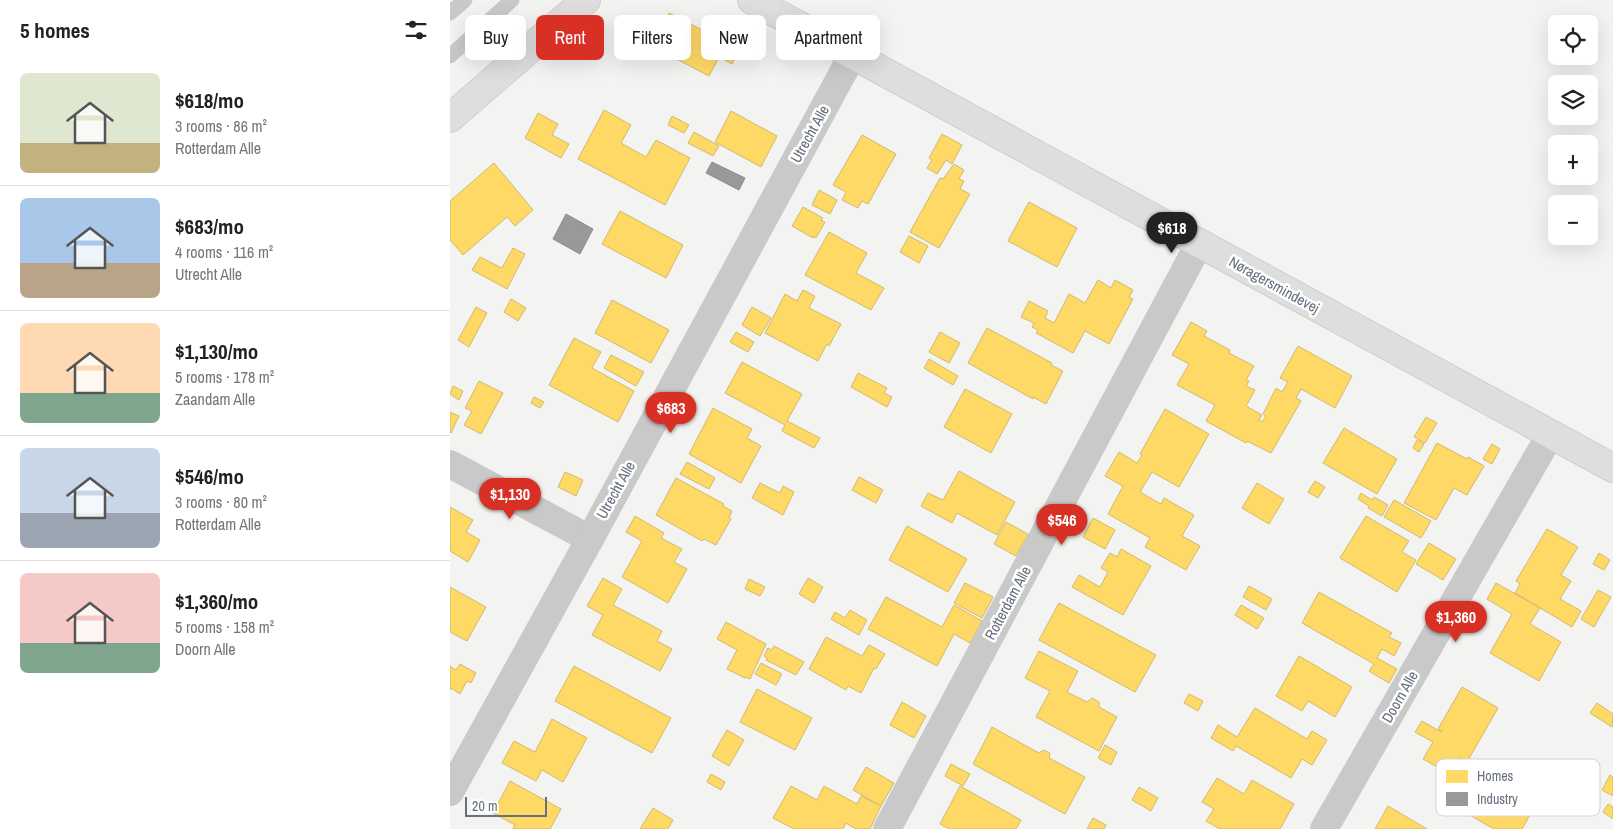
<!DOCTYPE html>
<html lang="en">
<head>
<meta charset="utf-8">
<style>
  body { margin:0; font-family:"Archivo Narrow",sans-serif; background:#f6f6f6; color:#222; height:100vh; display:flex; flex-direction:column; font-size:19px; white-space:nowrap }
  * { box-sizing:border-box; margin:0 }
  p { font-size:16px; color:#767676 }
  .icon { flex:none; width:28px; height:28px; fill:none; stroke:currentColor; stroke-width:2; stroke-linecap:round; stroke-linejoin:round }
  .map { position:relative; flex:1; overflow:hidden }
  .sheet { display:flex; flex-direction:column; background:#fff; width:450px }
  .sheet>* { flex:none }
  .banner { position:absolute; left:15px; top:15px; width:475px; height:45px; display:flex; gap:10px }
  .buttons { position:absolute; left:1098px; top:15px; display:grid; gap:10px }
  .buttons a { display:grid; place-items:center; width:50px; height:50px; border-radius:8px; background:#fff; box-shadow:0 5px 20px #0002; font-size:25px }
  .scale { position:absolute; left:15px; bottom:12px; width:82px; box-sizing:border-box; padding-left:5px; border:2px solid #66707e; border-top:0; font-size:14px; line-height:18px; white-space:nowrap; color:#66707e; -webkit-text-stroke:4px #fff; paint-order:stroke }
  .price { position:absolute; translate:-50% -42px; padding:0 11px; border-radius:18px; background:#d93025; color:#fff; font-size:16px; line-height:32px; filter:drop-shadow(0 1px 2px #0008) }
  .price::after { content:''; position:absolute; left:50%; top:30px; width:15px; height:11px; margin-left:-8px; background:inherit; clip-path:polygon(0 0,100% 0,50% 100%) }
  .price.active { background:#222; color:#fff }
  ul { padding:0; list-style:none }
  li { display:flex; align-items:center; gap:15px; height:125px; padding:0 20px }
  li+li { border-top:1px solid #e0e0e0 }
  li span { display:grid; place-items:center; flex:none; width:140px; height:100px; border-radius:8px; color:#555 }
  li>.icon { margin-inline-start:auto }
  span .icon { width:60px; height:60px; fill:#fffc; stroke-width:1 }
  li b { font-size:21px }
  h2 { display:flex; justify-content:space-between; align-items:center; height:60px; padding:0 20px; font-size:21px }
  .chip { padding:0 18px; border-radius:8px; background:#fff; box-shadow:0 5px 20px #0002; font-size:18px; line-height:45px }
  .chip.active { background:#d93025; color:#fff }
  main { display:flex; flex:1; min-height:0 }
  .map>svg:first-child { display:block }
</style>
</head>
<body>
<main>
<section class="sheet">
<h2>5 homes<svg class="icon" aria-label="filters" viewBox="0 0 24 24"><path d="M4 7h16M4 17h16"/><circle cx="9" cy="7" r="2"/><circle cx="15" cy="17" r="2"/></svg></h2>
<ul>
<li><span style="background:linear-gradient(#dfe7d0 70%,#c2b280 0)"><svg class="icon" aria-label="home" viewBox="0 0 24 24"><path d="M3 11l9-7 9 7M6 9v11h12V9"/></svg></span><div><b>$618/mo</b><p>3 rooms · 86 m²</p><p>Rotterdam Alle</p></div></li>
<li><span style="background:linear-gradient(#a9c7e8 65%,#b9a48a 0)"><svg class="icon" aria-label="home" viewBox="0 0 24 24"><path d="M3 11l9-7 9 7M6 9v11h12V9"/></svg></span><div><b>$683/mo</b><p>4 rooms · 116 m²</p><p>Utrecht Alle</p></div></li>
<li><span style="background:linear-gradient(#ffd9b3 70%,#7fa58c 0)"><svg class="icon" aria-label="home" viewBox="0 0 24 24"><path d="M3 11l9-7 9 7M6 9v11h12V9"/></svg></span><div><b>$1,130/mo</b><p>5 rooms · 178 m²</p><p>Zaandam Alle</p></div></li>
<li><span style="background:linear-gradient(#c9d6e8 65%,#9aa5b1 0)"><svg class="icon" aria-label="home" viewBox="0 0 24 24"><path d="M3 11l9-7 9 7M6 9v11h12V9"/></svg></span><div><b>$546/mo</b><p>3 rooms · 80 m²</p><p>Rotterdam Alle</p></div></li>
<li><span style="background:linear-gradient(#f6c9c9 70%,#7fa58c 0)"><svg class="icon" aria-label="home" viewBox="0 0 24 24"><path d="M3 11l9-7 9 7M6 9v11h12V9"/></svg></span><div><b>$1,360/mo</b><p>5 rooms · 158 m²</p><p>Doorn Alle</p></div></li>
</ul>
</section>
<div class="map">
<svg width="1163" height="829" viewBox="0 0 1163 829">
  <rect width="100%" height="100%" fill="#f3f3f2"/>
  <g fill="#ffd966" stroke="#d1ba6d">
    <path d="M219 13 273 41 281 26 297 35 282 64 269 57 259 76 202 46Z"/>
    <path d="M154 110 181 125 171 143 196 157 206 140 240 158 215 205 128 159Z"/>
    <path d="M281 111 327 136 311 167 265 142Z"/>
    <path d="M88 113 108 124 102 135 119 144 111 158 75 138Z"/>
    <path d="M222 116 239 125 234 133 218 125Z"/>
    <path d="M244 132 269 146 263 156 238 143Z"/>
    <path d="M492 134 512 145 502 164 496 160 487 174 477 168 482 160 479 158Z"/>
    <path d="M412 135 446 154 418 204 412 201 408 208 392 200 396 192 383 185Z"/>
    <path d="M44 163 83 210 65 226 57 217 13 255 0 240V201Z"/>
    <path d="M504 164 514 170 509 179 514 181 510 189 520 194 489 248 460 232 490 178 493 179Z"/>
    <path d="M369 190 387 200 380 214 362 205Z"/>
    <path d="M579 202 627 228 607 267 558 241Z"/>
    <path d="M353 207 373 218 371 220 375 222 366 238 363 236V238L342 226Z"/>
    <path d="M170 211 233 245 216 278 152 244Z"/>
    <path d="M379 232 417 253 406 273 434 288 421 310 355 275Z"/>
    <path d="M459 236 478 246 469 263 450 252Z"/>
    <path d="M63 248 75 254 57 289 22 270 30 257 52 268Z"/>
    <path d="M648 280 661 288 665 280 683 290 679 297 683 299 659 344 635 331 623 353 586 333 588 330 582 327 584 323 571 317 579 301 598 311 595 318 604 323 619 294 635 303Z"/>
    <path d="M353 290 365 296 359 308 391 324 379 346 377 344 368 361 315 333 335 294 347 301Z"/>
    <path d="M61 299 76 308 68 321 54 312Z"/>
    <path d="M162 300 219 330 201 363 145 333Z"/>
    <path d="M26 307 37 313 19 347 8 340Z"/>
    <path d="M302 307 321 318 310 336 292 325Z"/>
    <path d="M741 322 757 331 754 336 780 350 779 353 804 366 796 380 799 381 796 386 805 390 796 406 812 415 809 420 812 422 816 416 813 414 826 388 832 392 838 382 830 378 848 346 902 376 885 408 851 389 846 398 851 401 821 453 797 441 796 443 756 421 765 405 727 385 739 364 722 355Z"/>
    <path d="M537 328 602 363 601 365 613 371 596 404 583 397V399L518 363Z"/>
    <path d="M286 332 304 342 298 352 280 342Z"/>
    <path d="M490 332 510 343 499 363 479 352Z"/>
    <path d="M124 338 151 352 142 368 184 391 168 422 99 385Z"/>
    <path d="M161 355 194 372 186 386 154 368Z"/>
    <path d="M479 359 508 376 503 385 474 368Z"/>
    <path d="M292 362 352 394 337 421 370 438 364 448 332 431 335 425 275 393Z"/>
    <path d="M408 373 437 388 434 393 442 397 437 407 401 387Z"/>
    <path d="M29 381 53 393 31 434 14 425 22 411 15 408Z"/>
    <path d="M3 386 13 391 9 400 0 394Z"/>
    <path d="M515 389 562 414 541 453 494 427Z"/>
    <path d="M84 397 94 402 90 408 81 403Z"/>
    <path d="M263 408 302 429 297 438 311 446 291 483 239 454Z"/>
    <path d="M715 409 759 434 729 487 702 472 690 492 711 504 714 498 744 515 732 536 750 546 736 570 695 547 700 538 658 514 673 486 655 476 669 452 687 463 692 455 690 454Z"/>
    <path d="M0 412 9 416 1 433 0 432Z"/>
    <path d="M976 417 987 423 975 443 964 437Z"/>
    <path d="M894 428 947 459 927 494 873 463Z"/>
    <path d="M967 440 974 444 969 452 963 448Z"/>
    <path d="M987 443 1017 459 1018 457 1034 466 1017 495 1004 488 986 520 954 503Z"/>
    <path d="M1042 444 1050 449 1042 464 1033 459Z"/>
    <path d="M237 462 265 478 259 489 230 474Z"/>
    <path d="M509 471 565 502 547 535 507 513 502 523 471 506 478 493 493 500Z"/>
    <path d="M115 472 133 480 126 496 108 487Z"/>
    <path d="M409 477 433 490 426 503 402 490Z"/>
    <path d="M226 478 274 504 273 506 282 511 279 518 281 519 266 545 254 539 252 541 206 515Z"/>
    <path d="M865 481 875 487 868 498 858 492Z"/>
    <path d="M310 483 330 493 333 486 344 492 333 515 302 498Z"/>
    <path d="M807 483 834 499 819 524 792 508Z"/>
    <path d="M911 493 922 500 924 497 938 505 932 516 918 508 919 506 908 499Z"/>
    <path d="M944 500 981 521 971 538 934 517Z"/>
    <path d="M0 507 23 520 16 532 30 540 18 562 0 551Z"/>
    <path d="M185 516 214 533 211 538 232 549 224 562 237 569 218 603 172 577 192 541 176 532Z"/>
    <path d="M916 516 959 541 952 552 966 560 947 592 890 558Z"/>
    <path d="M643 518 665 530 655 549 633 537Z"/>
    <path d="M556 522 578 534 566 556 544 544Z"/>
    <path d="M457 526 517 559 498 592 439 560Z"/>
    <path d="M1097 529 1128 547 1111 575 1121 581 1110 599 1131 611 1122 627 1065 593 1070 584 1066 581Z"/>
    <path d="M979 543 1006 559 993 580 966 564Z"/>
    <path d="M671 549 701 566 673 615 622 587 629 575 650 587 658 572 651 568 660 553 667 557Z"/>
    <path d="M1149 553 1160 560 1154 570 1143 564Z"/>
    <path d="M153 578 172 589 163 605 212 631 207 641 222 649 210 671 142 635 153 615 137 606Z"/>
    <path d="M358 578 373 587 364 603 349 594Z"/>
    <path d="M299 579 315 587 310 596 295 589Z"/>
    <path d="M515 583 543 597 532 618 504 603Z"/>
    <path d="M1046 583 1090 608 1080 624 1111 642 1089 681 1040 653 1062 614 1037 599Z"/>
    <path d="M799 586 822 599 816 610 793 597Z"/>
    <path d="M0 587 36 607 17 641 0 632Z"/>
    <path d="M1148 590 1161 597 1144 627 1131 619Z"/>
    <path d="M869 592 942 633 939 637 951 643 944 656 932 649 927 658 947 669 939 683 919 671 924 664 852 623Z"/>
    <path d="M436 597 492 627 504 605 532 621 520 643 504 634 487 666 418 629Z"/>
    <path d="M609 603 706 655 685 692 589 640Z"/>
    <path d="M791 605 814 618 807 629 785 615Z"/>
    <path d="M400 610 417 620 409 635 381 619 385 612 395 618Z"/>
    <path d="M276 622 316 644 300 679 295 677V678L277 669 287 650 267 639Z"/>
    <path d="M376 637 412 656 419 645 435 654 426 669 424 668 411 693 398 686 396 690 359 669Z"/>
    <path d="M324 646 354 662 346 675 316 660 317 658 314 656 318 648 322 650Z"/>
    <path d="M589 651 628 671 617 692 637 702 642 698 649 702V707L667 717 649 751 586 717 600 691 575 678Z"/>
    <path d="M849 656 902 687 885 717 858 701 852 711 826 696Z"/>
    <path d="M311 663 332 674 326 685 305 674Z"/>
    <path d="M10 664 26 673 21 683 17 681 10 694 1 688 0 690V666L6 670Z"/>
    <path d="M124 666 221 718 202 753 105 701Z"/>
    <path d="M1012 687 1048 708 1017 762 1009 758 1005 765 1071 803 1069 806 1081 813 1072 829H1044L988 797 1000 774 973 759 983 742 965 732 972 721 991 732 992 731 988 729Z"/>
    <path d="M307 689 362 718 345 750 290 722Z"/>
    <path d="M739 694 753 701 748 711 734 703Z"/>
    <path d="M452 702 476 716 464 738 440 725Z"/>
    <path d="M1147 703 1163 714 1162 727 1140 713Z"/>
    <path d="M805 708 857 739 862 731 877 740 862 765 852 759 841 778 786 746 783 751 761 738 768 725 787 737Z"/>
    <path d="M102 719 137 738 113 782 92 770 86 781 52 763 64 741 85 752Z"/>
    <path d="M542 727 589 753 593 750 600 753 599 758 635 777 615 814 523 764Z"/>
    <path d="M277 730 294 740 279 766 262 756Z"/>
    <path d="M655 745 667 752 661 765 648 758Z"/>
    <path d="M501 764 520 774 513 786 495 776Z"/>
    <path d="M416 767 444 783 431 806 403 790Z"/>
    <path d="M261 774 275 782 271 790 257 782Z"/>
    <path d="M1160 775 1163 777V796L1152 790Z"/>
    <path d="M767 778 794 794 802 780 844 804 830 829H770L756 821 764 809 752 802Z"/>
    <path d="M60 781 111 809 100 829H63L65 825 43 813Z"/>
    <path d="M341 786 367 800 374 786 407 804 411 796 431 806 420 829H406L396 823 393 829H344L323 818Z"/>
    <path d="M510 786 571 820 566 829H499L490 824Z"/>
    <path d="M689 787 708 798 701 811 682 800Z"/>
    <path d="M1158 804 1163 807V819L1153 812Z"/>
    <path d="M938 806 977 829H925Z"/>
    <path d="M203 808 223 820 218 829H190Z"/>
    <path d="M643 818 656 825 654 829H637Z"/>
  </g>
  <g fill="#999" stroke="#8a8d91">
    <path d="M262 162 295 178 289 190 256 173Z"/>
    <path d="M116 214 143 229 130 254 103 239Z"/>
  </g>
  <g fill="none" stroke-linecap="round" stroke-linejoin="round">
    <g stroke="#cfcfd0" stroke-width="30">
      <g id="secondary">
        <path d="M302 0 1163 468"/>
        <path d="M0 118 136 0"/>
      </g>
    </g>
    <g stroke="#c9c9ca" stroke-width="15">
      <path d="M0 13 15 0"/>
      <path d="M0 56 62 0"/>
    </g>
    <g stroke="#c9c9ca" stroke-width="28">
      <path d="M0 464 140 539"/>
      <path d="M0 792 140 539 402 56"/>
      <path d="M437 829 749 244"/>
      <path d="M874 829 1100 435"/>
    </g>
    <use href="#secondary" stroke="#dedede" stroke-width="28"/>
  </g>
  <g text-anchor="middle" stroke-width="5" stroke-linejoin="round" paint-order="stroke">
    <g font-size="15" fill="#66707e" stroke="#fff">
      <text transform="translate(360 134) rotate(-61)" y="5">Utrecht Alle</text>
      <text transform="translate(824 285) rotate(29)" y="5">Nøragersmindevej</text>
      <text transform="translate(166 490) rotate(-61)" y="5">Utrecht Alle</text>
      <text transform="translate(558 603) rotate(-62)" y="5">Rotterdam Alle</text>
      <text transform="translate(950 697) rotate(-60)" y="5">Doorn Alle</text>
    </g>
  </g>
  <rect x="986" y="759" width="164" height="57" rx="8" fill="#fff" stroke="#d1d4d8" stroke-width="1"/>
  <rect x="996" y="770" width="22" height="13" fill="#ffd966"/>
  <rect x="996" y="792" width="22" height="14" fill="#999"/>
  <g font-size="14" fill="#66707e">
    <text x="1027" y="781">Homes</text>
    <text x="1027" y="804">Industry</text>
  </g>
</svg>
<div class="buttons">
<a><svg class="icon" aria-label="locate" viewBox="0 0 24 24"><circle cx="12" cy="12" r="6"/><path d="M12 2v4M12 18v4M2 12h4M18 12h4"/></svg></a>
<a><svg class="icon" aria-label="layers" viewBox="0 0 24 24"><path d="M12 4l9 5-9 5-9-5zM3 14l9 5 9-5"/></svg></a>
<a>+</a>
<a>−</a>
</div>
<div class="scale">20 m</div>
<b class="price active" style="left:722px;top:254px">$618</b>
<b class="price" style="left:221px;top:434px">$683</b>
<b class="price" style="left:60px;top:520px">$1,130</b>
<b class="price" style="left:612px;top:546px">$546</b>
<b class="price" style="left:1006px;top:643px">$1,360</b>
<div class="banner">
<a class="chip">Buy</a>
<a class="chip active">Rent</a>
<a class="chip">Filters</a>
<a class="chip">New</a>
<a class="chip">Apartment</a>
</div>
</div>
</main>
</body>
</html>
